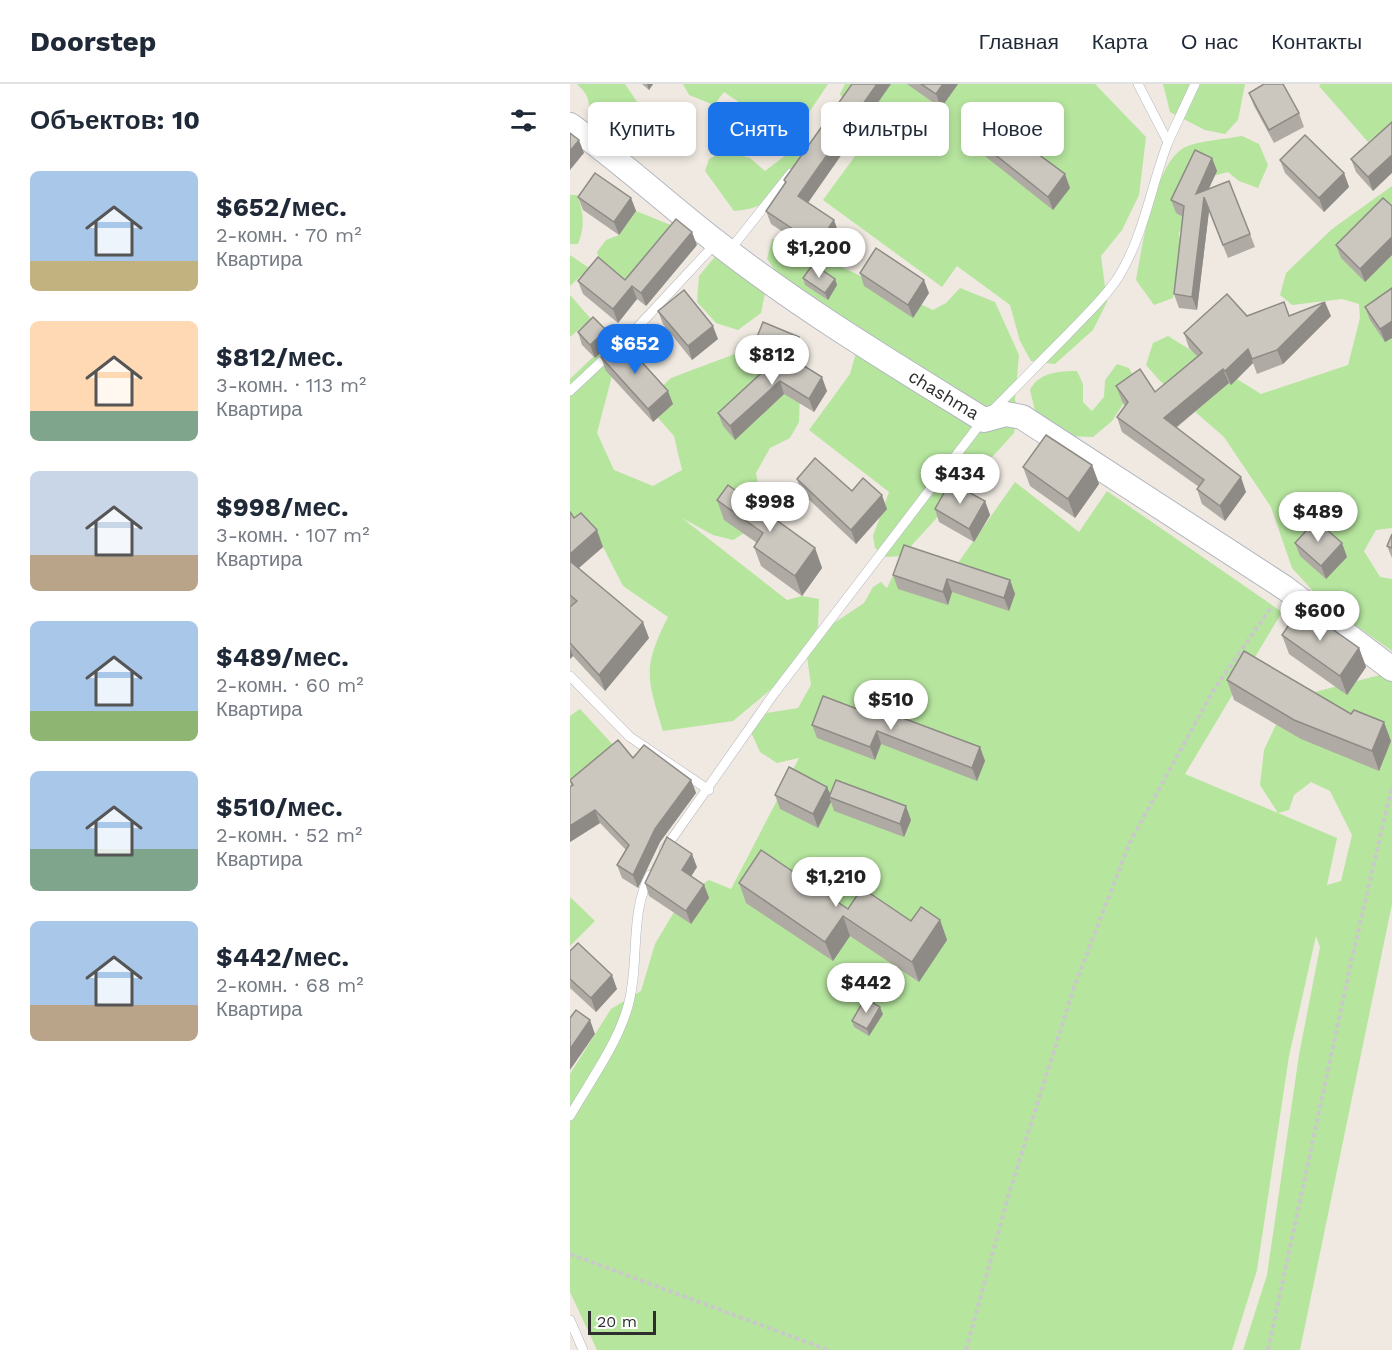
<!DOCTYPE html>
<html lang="ru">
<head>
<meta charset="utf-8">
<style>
  body { margin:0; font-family:"Work Sans",sans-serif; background:#f2f2f3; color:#1f2937; height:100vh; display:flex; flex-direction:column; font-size:22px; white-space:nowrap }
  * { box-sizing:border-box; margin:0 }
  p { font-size:20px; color:#747a83 }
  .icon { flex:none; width:33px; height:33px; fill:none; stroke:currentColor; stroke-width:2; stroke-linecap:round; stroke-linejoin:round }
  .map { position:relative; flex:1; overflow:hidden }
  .sheet { display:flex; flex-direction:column; background:#fff; width:570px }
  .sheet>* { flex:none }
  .top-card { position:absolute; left:18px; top:18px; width:570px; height:54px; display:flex; gap:12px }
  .scale { position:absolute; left:18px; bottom:15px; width:68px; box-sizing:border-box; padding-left:6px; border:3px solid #2e2e2e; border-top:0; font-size:16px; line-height:21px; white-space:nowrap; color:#2e2e2e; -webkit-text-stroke:4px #fff; paint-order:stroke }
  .price { position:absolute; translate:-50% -51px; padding:0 14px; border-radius:21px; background:#fff; color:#222; font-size:20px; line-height:39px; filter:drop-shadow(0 2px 3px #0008) }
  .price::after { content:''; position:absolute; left:50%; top:36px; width:18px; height:14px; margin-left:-9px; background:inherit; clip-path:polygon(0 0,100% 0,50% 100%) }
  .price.active { background:#1a73e8; color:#fff }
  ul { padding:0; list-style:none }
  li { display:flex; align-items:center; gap:18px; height:150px; padding:0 30px }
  li span { display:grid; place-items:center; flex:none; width:168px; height:120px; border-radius:9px; color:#555 }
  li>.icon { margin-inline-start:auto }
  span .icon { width:72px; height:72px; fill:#fffc; stroke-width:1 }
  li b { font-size:26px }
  h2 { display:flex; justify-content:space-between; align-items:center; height:72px; padding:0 30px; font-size:26px }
  .tag { padding:0 21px; border-radius:9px; background:#fff; box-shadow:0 3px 9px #0003; font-size:21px; line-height:54px }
  .tag.active { background:#1a73e8; color:#fff }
  header { display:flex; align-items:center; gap:36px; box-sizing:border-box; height:84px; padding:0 30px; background:#fff; border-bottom:2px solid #e0e1e3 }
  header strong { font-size:28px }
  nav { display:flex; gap:33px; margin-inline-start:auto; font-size:21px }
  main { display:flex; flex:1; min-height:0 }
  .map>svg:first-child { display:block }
</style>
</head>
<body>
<header>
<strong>Doorstep</strong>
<nav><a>Главная</a><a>Карта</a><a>О нас</a><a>Контакты</a></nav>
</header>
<main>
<section class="sheet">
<h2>Объектов: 10<svg class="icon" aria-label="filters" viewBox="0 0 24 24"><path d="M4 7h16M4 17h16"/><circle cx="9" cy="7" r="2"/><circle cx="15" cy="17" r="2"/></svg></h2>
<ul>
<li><span style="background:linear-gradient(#a9c7e8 75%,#c2b280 0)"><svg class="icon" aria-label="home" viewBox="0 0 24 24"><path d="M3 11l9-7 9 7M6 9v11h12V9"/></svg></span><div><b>$652/мес.</b><p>2-комн. · 70 m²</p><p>Квартира</p></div></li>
<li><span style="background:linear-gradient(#ffd9b3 75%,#7fa58c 0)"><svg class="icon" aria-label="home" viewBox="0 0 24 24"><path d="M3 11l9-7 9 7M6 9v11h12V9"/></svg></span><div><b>$812/мес.</b><p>3-комн. · 113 m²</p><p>Квартира</p></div></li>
<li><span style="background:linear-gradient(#c9d6e8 70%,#b9a48a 0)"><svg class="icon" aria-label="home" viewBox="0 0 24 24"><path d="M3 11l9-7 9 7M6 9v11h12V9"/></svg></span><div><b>$998/мес.</b><p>3-комн. · 107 m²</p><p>Квартира</p></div></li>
<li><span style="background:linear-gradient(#a9c7e8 75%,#8fb573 0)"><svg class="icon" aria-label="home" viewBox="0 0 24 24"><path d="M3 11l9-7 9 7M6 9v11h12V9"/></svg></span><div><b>$489/мес.</b><p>2-комн. · 60 m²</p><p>Квартира</p></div></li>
<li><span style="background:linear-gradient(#a9c7e8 65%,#7fa58c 0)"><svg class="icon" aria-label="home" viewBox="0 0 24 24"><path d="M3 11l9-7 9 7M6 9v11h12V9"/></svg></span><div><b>$510/мес.</b><p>2-комн. · 52 m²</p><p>Квартира</p></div></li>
<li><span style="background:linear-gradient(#a9c7e8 70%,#b9a48a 0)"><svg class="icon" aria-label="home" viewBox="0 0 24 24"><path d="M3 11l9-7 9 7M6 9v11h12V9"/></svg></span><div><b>$442/мес.</b><p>2-комн. · 68 m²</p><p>Квартира</p></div></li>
</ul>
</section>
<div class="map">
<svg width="822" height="1266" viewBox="0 0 822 1266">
  <rect width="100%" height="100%" fill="#efe9e1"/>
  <g fill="#b6e59e" fill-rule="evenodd">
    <path d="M7 0H55L80 37 74 56C56 54 33 52 24 33 15 17 23 15 7 0Z"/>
    <path d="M113 0H258L222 54 154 8 144 21 119 11Z"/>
    <path d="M275 0H525L576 53 569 111 552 146 531 172 537 218 523 246 485 280 461 277 450 257 440 221 387 182 372 203 253 116 315 31 300 41 283 36 270 10Z"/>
    <path d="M593 0H675L668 36 655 50 635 46 600 28Z"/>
    <path d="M751 0H822V39L798 58 749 2Z"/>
    <path d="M672 52 689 60 698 81 688 104 669 97 658 88 635 94 609 149 610 163 603 214 584 221 566 196C572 163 584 83 612 65 624 57 657 55 672 52Z"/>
    <path d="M230 64 234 75C213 105 203 124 164 127L135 87 139 75 155 67 180 74 195 87 224 65Z"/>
    <path d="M822 102V444L806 446 794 467 810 493 822 495V567L754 519 722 484 701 423 654 353 589 296 576 281 583 259 598 252 691 310 778 281 790 234 789 220 772 215 722 221 710 211 716 189 762 145Z"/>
    <path d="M0 111H7C14 129 15 142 8 160H0Z"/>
    <path d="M66 127 103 142 60 209 33 187 27 168 36 156 49 151Z"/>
    <path d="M202 155H212L363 226 376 219 390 204 425 218 449 271 445 316 448 326 444 349 332 472 316 473 305 464 303 452 319 408 239 346 280 290 288 262 212 196 197 175Z"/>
    <path d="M148 169 193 183 195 209 191 229 168 246 146 239 127 218 129 192Z"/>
    <path d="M0 171 19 184 0 202Z"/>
    <path d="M0 211 21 235 0 253Z"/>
    <path d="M50 247 77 249 85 255 81 271 44 284 27 349 44 386 83 402 112 386 104 352 81 326 82 312 101 294 165 270 203 282 230 309 229 338 220 354 200 364 186 389 191 415 182 444 163 456 143 451 112 434 217 516 232 512 249 515 248 543 217 592 163 637 93 647C77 594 72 584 98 533L53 502 33 463 0 432V295Z"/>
    <path d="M547 280 559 284 567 299 542 337 523 353 495 352 466 331 460 306C469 288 490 287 507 287L513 300V318L522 327 534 313 535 296Z"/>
    <path d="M445 398 509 448 537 407 712 528 615 690 708 729 690 701 694 666 712 628 745 608 810 591H822V820L730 1266H673L697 1191 729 971 750 863 746 852 719 972 687 1186 662 1266H27L0 1208V990L41 925 71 907 85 860 113 813 139 796 161 805 229 674 207 679 190 668 180 646 191 630 228 624 241 601 237 573 255 545 294 519 303 503 311 498 317 504 325 487 371 503ZM741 698 760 707 782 751 771 797 757 801 767 754 708 729 719 726 724 711Z"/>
    <path d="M10 625 44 662 0 697V632Z"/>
    <path d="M0 813 25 837 0 862Z"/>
  </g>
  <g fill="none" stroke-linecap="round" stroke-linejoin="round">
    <g stroke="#b4b7c1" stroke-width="10">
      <g id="service">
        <path d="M598 58 625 0"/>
        <path d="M159 167 221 89"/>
        <path d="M0 307 64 247 146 159"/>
        <path d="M423 326C448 301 472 276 497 251 515 232 535 214 549 192 574 151 581 102 598 58L568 0"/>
        <path d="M0 592 60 653 139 706"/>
        <path d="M94 766 203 611 413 336"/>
        <path d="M0 1032C20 997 47 961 58 922 70 880 59 830 80 791"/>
        <path d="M0 1236 13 1266"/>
      </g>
    </g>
    <g stroke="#b4b7c1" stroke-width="26">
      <path id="tertiary" d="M0 41C51 77 96 119 145 157 230 224 322 279 414 336L436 330 452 333 715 504 822 585"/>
    </g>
    <g stroke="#c9c9c9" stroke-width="4" stroke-dasharray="4.5 3" stroke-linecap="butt">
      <path d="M0 1170 258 1266"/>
      <path d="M396 1266 438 1113 504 903 560 758 643 607 702 522"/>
      <path d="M698 1266 782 874 822 702"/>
    </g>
    <use href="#service" stroke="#fff" stroke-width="9"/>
    <use href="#tertiary" stroke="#fff" stroke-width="24"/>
  </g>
  <g fill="#afaba4">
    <path d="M72 0H83L79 6Z"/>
    <path d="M337 0H388L371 24Z"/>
    <path d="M679 9 729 29 734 43 704 59 684 22Z"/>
    <path d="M822 38 803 107 786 88 781 75Z"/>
    <path d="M407 56 500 104 483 126 411 69Z"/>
    <path d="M642 74 647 87 639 104 680 150 685 163 658 174 639 127 627 226 609 224 604 210 613 133 606 129 601 116Z"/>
    <path d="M710 76 774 89 779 103 754 128 715 89Z"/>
    <path d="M214 96 269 150 252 174 201 140 196 127 215 99Z"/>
    <path d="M8 113 61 114 66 127 49 151 13 126Z"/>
    <path d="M822 122V171L795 198 771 174 766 161Z"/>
    <path d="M127 161 76 222 67 215 48 239 13 210 8 197 55 196Z"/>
    <path d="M290 189 359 209 343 234 294 202Z"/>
    <path d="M233 194 265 195 267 201 258 216 235 201Z"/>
    <path d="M822 204V254L815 258 800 236 795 223Z"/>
    <path d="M88 227 148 255 122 276 93 240Z"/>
    <path d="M719 232H761L713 280 687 290 683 279 661 301 659 299 606 344 676 408 655 437 632 420 627 405 629 403 552 348 547 333 555 322 552 317 546 302 585 308 627 272 619 264 614 249Z"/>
    <path d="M8 248 40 260 25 274 12 261Z"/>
    <path d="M185 258 234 266 229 279 257 307 244 328 214 310 165 356 153 342 148 329 204 277 190 271Z"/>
    <path d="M31 273 103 320 83 338 36 287Z"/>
    <path d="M522 381 529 400 505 434 460 402 453 383Z"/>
    <path d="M227 395 282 407 317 425 286 460 231 408Z"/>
    <path d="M147 416 245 464 252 484 232 512 191 482 184 463 187 459 154 436Z"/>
    <path d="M415 417 420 431 404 458 369 438 365 425Z"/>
    <path d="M0 428 4 434 33 463 8 484 79 554 35 607 3 572 0 575Z"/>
    <path d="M822 450V474L817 462Z"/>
    <path d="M725 459 777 473 756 495 730 472Z"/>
    <path d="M323 491 440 496 445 510 439 527 382 508 378 521 328 505Z"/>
    <path d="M712 551 789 564 796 583 777 611 719 570Z"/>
    <path d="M657 596 821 657 809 687 731 655 664 616Z"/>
    <path d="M311 634 410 663 415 677 407 697 311 660 305 676 247 654 242 641Z"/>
    <path d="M63 674 121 696 126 709 90 758 68 804 52 794 47 781 56 766 30 739 0 758V703L1 702 0 696Z"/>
    <path d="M257 703 260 711 341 736 334 753 264 727 261 718 248 744 210 725 205 711Z"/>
    <path d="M127 783 121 792 134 801 139 814 121 840 79 812 75 799Z"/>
    <path d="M169 799 278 825 341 837 370 836 377 856 349 898 280 852 263 877 176 819Z"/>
    <path d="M0 867 47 905 26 928 0 904Z"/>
    <path d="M313 930 299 952 284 943 282 937Z"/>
  </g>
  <g fill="#8e8b86">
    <path d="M77 0H83L79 6Z"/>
    <path d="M307 0H321L233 126 228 112Z"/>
    <path d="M373 0H388L371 24 366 10Z"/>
    <path d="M9 56 14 69 0 86V67Z"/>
    <path d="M822 71V89L803 107 798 93Z"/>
    <path d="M642 74 647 87 634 115 639 127 627 226 622 213 626 110Z"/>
    <path d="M774 89 779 103 754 128 749 114Z"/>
    <path d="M495 90 500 104 483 126 478 113Z"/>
    <path d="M61 114 66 127 49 151 44 138Z"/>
    <path d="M264 136 269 150 252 174 247 161Z"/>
    <path d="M122 148 127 161 76 222 71 209Z"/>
    <path d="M822 153V171L795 198 790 185Z"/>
    <path d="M265 195 267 201 258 216 255 209Z"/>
    <path d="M354 196 359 209 343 234 338 221Z"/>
    <path d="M62 202 67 215 48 239 43 225Z"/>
    <path d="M755 218 761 232 713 280 707 266Z"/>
    <path d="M822 237V254L815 258 810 245Z"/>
    <path d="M143 242 148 255 122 276 118 262Z"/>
    <path d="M36 246 40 260 25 274 20 261Z"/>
    <path d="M229 253 234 266 226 286 221 273Z"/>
    <path d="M678 265 683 279 661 301 655 287Z"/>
    <path d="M653 285 659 299 599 349 594 334Z"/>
    <path d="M252 293 257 307 244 328 239 315Z"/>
    <path d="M210 297 214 310 165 356 160 342Z"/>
    <path d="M98 307 103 320 83 338 78 325Z"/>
    <path d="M522 381 529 400 505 434 498 415Z"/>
    <path d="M671 393 676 408 655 437 650 422Z"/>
    <path d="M312 411 317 425 286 460 281 446Z"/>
    <path d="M415 417 420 431 404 458 399 445Z"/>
    <path d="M27 446 33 463 2 490 0 485V470Z"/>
    <path d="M772 459 777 473 756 495 751 482Z"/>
    <path d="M245 464 252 484 232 512 225 492Z"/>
    <path d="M377 495 382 508 378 521 373 508Z"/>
    <path d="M440 496 445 510 439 527 434 514Z"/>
    <path d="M73 538 79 554 35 607 29 591Z"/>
    <path d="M0 564 3 572 0 575Z"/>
    <path d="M789 564 796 583 777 611 770 592Z"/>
    <path d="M814 638 821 657 809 687 802 667Z"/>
    <path d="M307 647 311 660 305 676 300 663Z"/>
    <path d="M410 663 415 677 407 697 402 684Z"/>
    <path d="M121 696 126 709 90 758 68 804 63 791 85 745Z"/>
    <path d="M257 703 262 714 259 713 261 718 248 744 243 730Z"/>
    <path d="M336 722 341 736 334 753 330 740Z"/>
    <path d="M25 726 30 739 0 758V742Z"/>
    <path d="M122 770 127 783 117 799 112 786Z"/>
    <path d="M134 801 139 814 121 840 116 827Z"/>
    <path d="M273 832 280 852 263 877 255 858Z"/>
    <path d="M370 836 377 856 349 898 342 878Z"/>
    <path d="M42 891 47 905 26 928 21 914Z"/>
    <path d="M310 923 313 930 299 952 297 945Z"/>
    <path d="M20 936 25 950 0 986V965Z"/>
  </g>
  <g fill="#cbc7bf" stroke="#8e8b86" stroke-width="1.5">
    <path d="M282 0H307L228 112 264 136 247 161 196 127 216 98 214 96Z"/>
    <path d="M351 0H373L366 10Z"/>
    <path d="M694 0H713L729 29 699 46 679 9Z"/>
    <path d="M422 36 495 90 478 113 407 56Z"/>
    <path d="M822 38V71L798 93 781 75Z"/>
    <path d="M0 49 9 56 0 67Z"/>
    <path d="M735 51 774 89 749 114 710 76Z"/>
    <path d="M625 66 642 74 626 110 659 97 680 150 653 161 634 113 622 213 604 210 614 122 601 116Z"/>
    <path d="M25 89 61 114 44 138 8 113Z"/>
    <path d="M813 114 822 122V153L790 185 766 161Z"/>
    <path d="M106 135 122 148 71 209 62 202 43 225 8 197 28 173 55 196Z"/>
    <path d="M306 164 354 196 338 221 290 189Z"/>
    <path d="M243 180 265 195 255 209 233 194Z"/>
    <path d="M822 204V237L810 245 795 223Z"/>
    <path d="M114 206 143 242 118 262 88 227Z"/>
    <path d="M657 210 677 232 714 218 719 232 755 218 707 266 682 275 678 265 655 287 653 285 594 334 671 393 650 422 627 405 634 396 547 333 558 318 546 302 570 285 585 308 632 269 614 249Z"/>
    <path d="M23 233 36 246 20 261 8 248Z"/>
    <path d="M193 238 229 253 221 273 185 258Z"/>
    <path d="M48 260 55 267 59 264 98 307 78 325 31 273Z"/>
    <path d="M213 269 252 293 239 315 210 297 160 342 148 329Z"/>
    <path d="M476 351 522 381 498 415 453 383Z"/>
    <path d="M245 374 282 407 293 394 312 411 281 446 227 395Z"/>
    <path d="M380 398 415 417 399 445 365 425Z"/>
    <path d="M158 401 245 464 225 492 184 463 193 449 147 416Z"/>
    <path d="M0 428 4 434 11 429 27 446 0 470Z"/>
    <path d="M746 436 772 459 751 482 725 459Z"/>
    <path d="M822 450V464L817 462Z"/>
    <path d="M334 461 440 496 434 514 377 495 373 508 323 491Z"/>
    <path d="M0 477 73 538 29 591 0 559V523L7 517 0 511Z"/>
    <path d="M731 523 789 564 770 592 712 551Z"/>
    <path d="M674 567 781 630 784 626 814 638 802 667 724 636 657 596Z"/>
    <path d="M253 612 311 634 314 627 410 663 402 684 307 647 300 663 242 641Z"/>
    <path d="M48 656 63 674 74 661 121 696 85 745 63 791 47 781 59 761 25 726 0 742V703L3 701 0 696Z"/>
    <path d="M219 683 257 703 243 730 205 711Z"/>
    <path d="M266 696 336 722 330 740 259 713Z"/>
    <path d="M97 753 122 770 112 786 134 801 116 827 75 799Z"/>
    <path d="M191 766 278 825 292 804 341 837 351 823 370 836 342 878 273 832 255 858 169 799Z"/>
    <path d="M8 859 42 891 21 914 0 895V867Z"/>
    <path d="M295 914 310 923 297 945 282 937Z"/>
    <path d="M6 926 20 936 0 965V934Z"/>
  </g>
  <g text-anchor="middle" stroke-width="4.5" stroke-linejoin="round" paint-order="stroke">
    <g font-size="18" fill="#2e2e2e" stroke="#fff">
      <text transform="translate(374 311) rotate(31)" y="6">сhashma</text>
    </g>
  </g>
</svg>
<div class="scale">20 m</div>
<b class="price" style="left:249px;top:195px">$1,200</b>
<b class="price active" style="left:65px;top:291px">$652</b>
<b class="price" style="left:202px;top:302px">$812</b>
<b class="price" style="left:390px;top:421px">$434</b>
<b class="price" style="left:200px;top:449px">$998</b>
<b class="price" style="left:748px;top:459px">$489</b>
<b class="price" style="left:750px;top:558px">$600</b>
<b class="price" style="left:321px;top:647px">$510</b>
<b class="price" style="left:266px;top:824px">$1,210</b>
<b class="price" style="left:296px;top:930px">$442</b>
<div class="top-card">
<a class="tag">Купить</a>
<a class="tag active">Снять</a>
<a class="tag">Фильтры</a>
<a class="tag">Новое</a>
</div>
</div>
</main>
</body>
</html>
